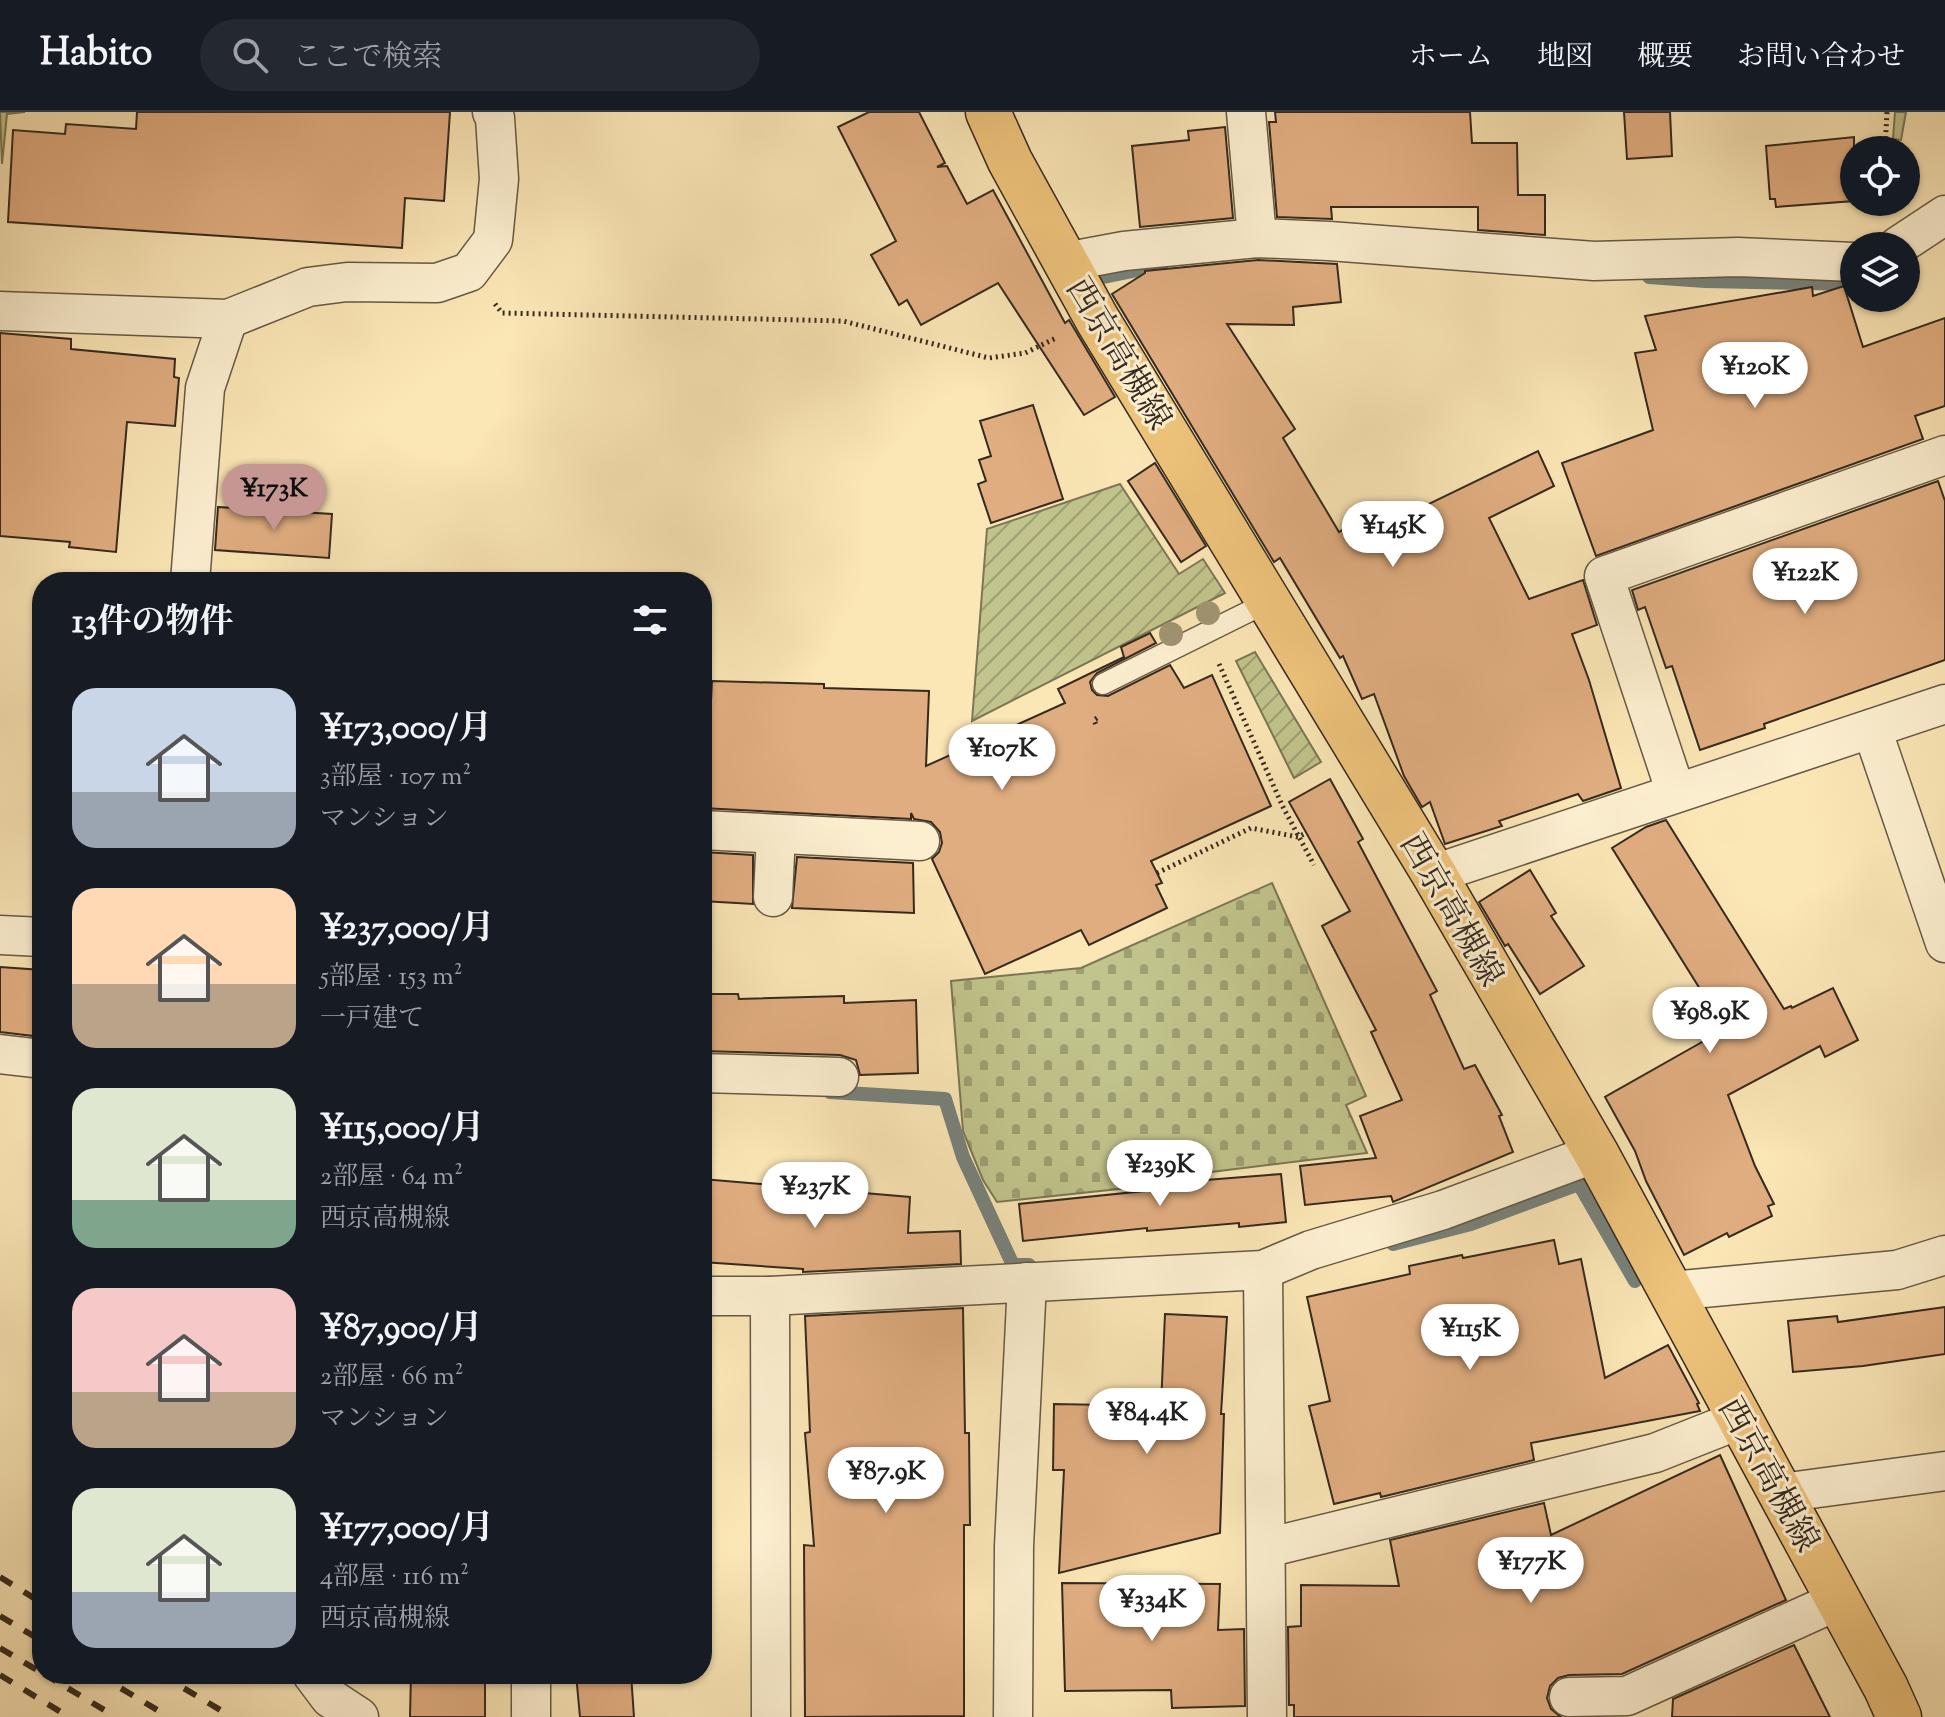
<!DOCTYPE html>
<html lang="ja">
<head>
<meta charset="utf-8">
<style>
  body { margin:0; font-family:"Sorts Mill Goudy","Noto Serif JP",serif; background:#242831; color:#f1f3f6; height:100vh; display:flex; flex-direction:column; font-size:30px; white-space:nowrap }
  * { box-sizing:border-box; margin:0 }
  p { font-size:26px; color:#9ea1a6 }
  .icon { flex:none; width:44px; height:44px; fill:none; stroke:currentColor; stroke-width:2; stroke-linecap:round; stroke-linejoin:round }
  .map { position:relative; flex:1; overflow:hidden }
  .sheet { position:absolute; left:32px; top:460px; width:680px; height:1112px; display:flex; flex-direction:column; background:#171b24; border-radius:32px; box-shadow:0 2px 6px #0004 }
  .sheet>* { flex:none }
  .buttons { position:absolute; left:1840px; top:24px; display:grid; gap:16px }
  .buttons a { display:grid; place-items:center; width:80px; height:80px; border-radius:50%; background:#171b24; box-shadow:0 2px 6px #0004; font-size:40px }
  .price { position:absolute; translate:-50% -68px; padding:0 18px; border-radius:28px; background:#fff; color:#222; font-size:26px; line-height:52px; filter:drop-shadow(0 2px 4px #0008) }
  .price::after { content:''; position:absolute; left:50%; top:48px; width:24px; height:18px; margin-left:-12px; background:inherit; clip-path:polygon(0 0,100% 0,50% 100%) }
  .price.on { background:#c59692; color:#111 }
  ul { padding:0; list-style:none }
  li { display:flex; align-items:center; gap:24px; height:200px; padding:0 40px }
  li span { display:grid; place-items:center; flex:none; width:224px; height:160px; border-radius:24px; color:#555 }
  li>.icon { margin-inline-start:auto }
  span .icon { width:96px; height:96px; fill:#fffc; stroke-width:1 }
  li b { font-size:34px }
  h2 { display:flex; justify-content:space-between; align-items:center; height:96px; padding:0 40px; font-size:34px }
  header { display:flex; align-items:center; gap:48px; box-sizing:border-box; height:112px; padding:0 40px; background:#171b24; border-bottom:2px solid #363941 }
  header strong { font-size:38px }
  nav { display:flex; gap:44px; margin-inline-start:auto; font-size:28px }
  .search { width:560px; height:72px; background:#242831; display:flex; align-items:center; gap:20px; box-sizing:border-box; padding:0 28px; border-radius:44px; color:#9ea1a6; font-size:30px }
  .map>svg:first-child { display:block }
</style>
</head>
<body>
<header>
<strong>Habito</strong>
<div class="search"><svg class="icon" aria-label="search" viewBox="0 0 24 24"><circle cx="10" cy="10" r="6"/><path d="M15 15l6 6"/></svg>ここで検索</div>
<nav><a>ホーム</a><a>地図</a><a>概要</a><a>お問い合わせ</a></nav>
</header>
<div class="map">
<svg width="1945" height="1605" viewBox="0 0 1945 1605">
  <defs>
    <pattern id="cemetery-stones" width="16" height="16" patternUnits="userSpaceOnUse" patternTransform="scale(2)"><rect width="16" height="16" fill="#c1c48c"/><path d="M2 7V4a2 2 0 0 1 4 0v3zM10 15v-3a2 2 0 0 1 4 0v3z" fill="#9e9f72"/></pattern>
    <pattern id="park-tufts" width="24" height="20" patternUnits="userSpaceOnUse" patternTransform="scale(2)"><rect width="24" height="20" fill="#c1c48c"/><path d="M3 7l-1-3M5 7V3M7 7l1-3M15 17l-1-3M17 17v-4M19 17l1-3" fill="none" stroke="#9e9f72"/></pattern>
    <pattern id="garden-furrows" width="10" height="10" patternUnits="userSpaceOnUse" patternTransform="scale(2)"><rect width="10" height="10" fill="#c1c48c"/><path d="M-1 1l2-2M0 10L10 0M9 11l2-2" fill="none" stroke="#9e9f72"/></pattern>
  </defs>
  <rect width="100%" height="100%" fill="#fbe6b6"/>
  <filter id="stains"><feTurbulence type="fractalNoise" baseFrequency=".0025" numOctaves="4"/><feColorMatrix values="0 0 0 0 .2 0 0 0 0 .09 0 0 0 0 .02 0 0 0 .5 -.17"/></filter>
  <radialGradient id="worn" r=".72"><stop offset=".6" stop-color="#630" stop-opacity="0"/><stop offset="1" stop-color="#630" stop-opacity=".3"/></radialGradient>
  <path fill="url(#cemetery-stones)" stroke="#7b7756" stroke-width="2" d="M1272 771 1366 984 1346 993 1367 1041 1138 1069 1137 1075 997 1090 983 1068 963 1019 951 869 1081 856Z"/>
  <path fill="url(#park-tufts)" stroke="#7b7756" stroke-width="2" d="M1895 0H1906L1901 28 1893 27Z"/>
  <g fill="url(#garden-furrows)" stroke="#7b7756" stroke-width="2">
    <path d="M1120 372 1179 462 1203 447 1225 481 972 609 987 417Z"/>
    <path d="M1255 540 1321 650 1294 666 1236 549Z"/>
  </g>
  <path fill="#c1c48c" stroke="#7b7756" stroke-width="2" d="M0 0H25L7 2 2 52Z"/>
  <g fill="none" stroke-linecap="round" stroke-linejoin="round">
    <g stroke="#77827b" stroke-width="14">
      <path d="M1649 165 1705 169 1854 172"/>
      <path d="M1084 169 1162 153"/>
      <path d="M830 980 945 987 963 1045 1013 1153H1029"/>
      <path d="M1393 1132 1471 1112 1579 1072 1635 1169"/>
    </g>
  </g>
  <g fill="#e0ad80" stroke="#352a1f" stroke-width="2">
    <path d="M137 0H450L444 89 405 86 402 136 8 110 13 18 65 22 66 12 136 17Z"/>
    <path d="M869 0H919L945 51 937 55 947 54 967 92 993 78 1065 211 1069 208 1115 285 1084 303 998 171 921 213 907 188 899 193 871 143 896 129 838 15Z"/>
    <path d="M1275 0H1470L1472 31H1517L1518 83H1545V123L1478 118V95H1331L1332 107 1277 105 1269 10H1276Z"/>
    <path d="M1624 0H1670L1672 44 1627 47Z"/>
    <path d="M1225 15 1233 106 1140 115 1132 34 1189 28 1188 19Z"/>
    <path d="M1854 25V89L1776 95 1775 87H1770L1766 34Z"/>
    <path d="M1258 148 1337 152 1341 190 1293 195 1294 213 1227 212 1295 317 1283 326 1339 420 1360 407 1369 421 1538 339 1554 374 1489 406 1529 487 1583 468 1597 513 1572 522 1589 568 1621 676 1583 689 1578 682 1499 709 1502 714 1445 732 1430 690 1422 695 1404 664 1374 582 1362 587 1343 544 1340 546 1280 446 1274 450 1112 182 1145 161V159Z"/>
    <path d="M1844 174 1863 235 1945 206V294L1915 304 1923 327 1596 444 1562 351 1653 318 1635 241 1656 238 1645 204 1812 175 1813 184Z"/>
    <path d="M0 221 71 227V237L175 247 174 265 179 266 175 314 127 310 116 440 69 435 70 430 0 424Z"/>
    <path d="M1033 293 1063 387 991 411 978 372 986 369 979 348 991 344 980 309Z"/>
    <path d="M1155 351 1206 434 1181 450 1128 369Z"/>
    <path d="M1938 369 1945 389V548L1764 612 1765 616 1700 638 1672 554 1666 556 1645 495 1638 498 1632 478Z"/>
    <path d="M218 395 332 402 329 446 215 438Z"/>
    <path d="M1150 521 1156 531 1097 561 1090 570 1092 578 1097 583 1108 584 1170 553 1184 576 1212 563 1271 694 1151 749 1162 771 1156 773 1167 796 1089 833 1081 818 985 862 932 747 939 740 942 731 940 720 931 710 914 707 911 701V707L702 696V588L711 589 712 569 824 572V576L929 579 926 654 1065 591 1058 577 1124 545 1121 535Z"/>
    <path d="M1330 667 1363 727 1358 730 1437 879 1430 883 1464 957 1475 953 1502 1003 1499 1004 1513 1040 1393 1090 1391 1084 1305 1093 1300 1054 1376 1046 1360 1004 1402 988 1371 920 1376 918 1322 814 1350 799 1289 690Z"/>
    <path d="M1666 708 1784 897 1791 894 1792 896 1833 876 1858 928 1825 945 1820 934 1728 983 1755 1054 1774 1092 1768 1094 1772 1104 1729 1125 1727 1121 1684 1143 1646 1069 1635 1039 1605 985 1725 917 1612 736 1646 715Z"/>
    <path d="M702 740 753 743V792L702 789Z"/>
    <path d="M797 745 913 751 914 801 792 796Z"/>
    <path d="M1530 758 1556 801 1551 804 1584 854 1540 882 1508 832 1505 834 1479 790Z"/>
    <path d="M0 855 42 858V925L0 920Z"/>
    <path d="M702 882H738L739 887 844 884V891L916 888 918 961 860 963 856 948 840 943 702 939Z"/>
    <path d="M1281 1062 1286 1110 1239 1115V1111L1147 1119V1116L1023 1129 1019 1092 1144 1079 1143 1073Z"/>
    <path d="M702 1067 910 1085 908 1121 960 1119 961 1152 803 1160V1157L702 1150Z"/>
    <path d="M1554 1128 1559 1152 1581 1147 1605 1266 1668 1233 1699 1291 1697 1292 1700 1299 1531 1331 1534 1348 1381 1385 1380 1381 1334 1392 1309 1294 1330 1289 1307 1185 1410 1162 1409 1154 1462 1143 1463 1146Z"/>
    <path d="M1945 1195V1242L1863 1254 1793 1260 1788 1209 1837 1204 1838 1210Z"/>
    <path d="M963 1196 965 1321H969L970 1413H964V1604L805 1605 804 1433 814 1434 805 1321 810 1320 805 1204Z"/>
    <path d="M1165 1202 1227 1205 1221 1302H1224L1220 1421 1059 1461 1064 1358H1053L1054 1292 1161 1294Z"/>
    <path d="M1720 1343 1786 1488 1622 1562 1569 1563 1558 1566 1550 1574 1547 1586 1551 1597 1561 1605H1294V1593H1289L1288 1515 1301 1514V1473L1399 1474 1390 1428 1544 1391 1551 1423Z"/>
    <path d="M1062 1471 1220 1472 1218 1518 1244 1517 1245 1594 1172 1596 1171 1578 1065 1579Z"/>
    <path d="M1794 1533 1830 1605H1672L1673 1587Z"/>
    <path d="M411 1562H485V1605H410Z"/>
    <path d="M576 1562H631L634 1605H580Z"/>
  </g>
  <g fill="none" stroke-linecap="round" stroke-linejoin="round">
    <g stroke="#665945" stroke-width="23">
      <path id="service" d="M1103 572 1270 489"/>
    </g>
    <g stroke="#665945" stroke-width="41">
      <g id="minor">
        <path d="M1246 0 1257 126"/>
        <path d="M1898 134 1945 103"/>
        <path d="M1065 150 1124 139 1257 126 1329 129 1594 149 1738 145 1854 150"/>
        <path d="M0 199 228 207 308 175 347 170 437 171 469 160 493 128 499 67 495 6 492 0"/>
        <path d="M190 470 205 276 228 207"/>
        <path d="M1872 617 1945 831"/>
        <path d="M1676 681 1604 464 1945 343"/>
        <path d="M702 718 920 729"/>
        <path d="M1434 762 1945 592"/>
        <path d="M773 785 776 722"/>
        <path d="M0 823 42 825"/>
        <path d="M0 942 42 947"/>
        <path d="M702 961 839 965"/>
        <path d="M1263 1158 1267 1605"/>
        <path d="M1671 1179 1897 1158 1945 1143"/>
        <path d="M702 1184H770L1263 1158 1311 1138 1443 1098 1596 1041"/>
        <path d="M770 1184 771 1605"/>
        <path d="M1781 1381 1945 1359"/>
        <path d="M1266 1436 1655 1341 1741 1307"/>
        <path d="M312 1562 330 1586 359 1605"/>
        <path d="M1569 1585 1627 1584 1839 1488"/>
        <path d="M531 1605V1562"/>
        <path d="M1013 1605 1014 1434 1027 1170"/>
      </g>
    </g>
    <g stroke="#352a1f" stroke-width="47">
      <path id="primary" d="M988 0 1010 49 1097 207 1434 762 1596 1041 1886 1576 1899 1605"/>
    </g>
    <g stroke="#352a1f" stroke-width="5" stroke-dasharray="2 4" stroke-linecap="butt">
      <path d="M1885 38 1887 0"/>
      <path d="M495 192 502 201 843 209 989 246 1025 241 1056 226"/>
      <path d="M1219 552 1283 695 1314 753"/>
      <path d="M1097 606 1094 608 1097 615"/>
      <path d="M1157 761 1251 716 1298 725 1306 721"/>
    </g>
    <use href="#service" stroke="#fcefd0" stroke-width="20"/>
    <use href="#minor" stroke="#fcefd0" stroke-width="38"/>
    <use href="#primary" stroke="#eec37b" stroke-width="44"/>
    <g stroke="#352a1f" stroke-width="6" stroke-dasharray="14 14" stroke-linecap="butt">
      <path d="M0 1465 42 1491"/>
      <path d="M0 1504 42 1529"/>
      <path d="M0 1536 42 1561"/>
      <path d="M44 1562 116 1605"/>
      <path d="M97 1562 169 1605"/>
      <path d="M160 1562 232 1605"/>
      <path d="M0 1563 69 1605"/>
    </g>
  </g>
  <g fill="#a19472">
    <circle cx="1208" cy="501" r="12"/>
    <circle cx="1171" cy="522" r="12"/>
  </g>
  <g text-anchor="middle" stroke-width="6" stroke-linejoin="round" paint-order="stroke">
    <g font-size="34" fill="#352a1f" stroke="#fcefd0">
      <text transform="translate(1120 241) rotate(59)" y="12">西京高槻線</text>
      <text transform="translate(1453 797) rotate(60)" y="12">西京高槻線</text>
      <text transform="translate(1770 1362) rotate(61)" y="12">西京高槻線</text>
    </g>
  </g>
  <rect width="100%" height="100%" filter="url(#stains)"/>
  <rect width="100%" height="100%" fill="url(#worn)"/>
</svg>
<div class="buttons">
<a><svg class="icon" aria-label="locate" viewBox="0 0 24 24"><circle cx="12" cy="12" r="6"/><path d="M12 2v4M12 18v4M2 12h4M18 12h4"/></svg></a>
<a><svg class="icon" aria-label="layers" viewBox="0 0 24 24"><path d="M12 4l9 5-9 5-9-5zM3 14l9 5 9-5"/></svg></a>
</div>
<b class="price" style="left:1755px;top:298px">¥120K</b>
<b class="price on" style="left:274px;top:420px">¥173K</b>
<b class="price" style="left:1393px;top:457px">¥145K</b>
<b class="price" style="left:1805px;top:504px">¥122K</b>
<b class="price" style="left:1002px;top:680px">¥107K</b>
<b class="price" style="left:1710px;top:943px">¥98.9K</b>
<b class="price" style="left:1160px;top:1096px">¥239K</b>
<b class="price" style="left:815px;top:1118px">¥237K</b>
<b class="price" style="left:1470px;top:1260px">¥115K</b>
<b class="price" style="left:1147px;top:1344px">¥84.4K</b>
<b class="price" style="left:886px;top:1403px">¥87.9K</b>
<b class="price" style="left:1531px;top:1493px">¥177K</b>
<b class="price" style="left:1152px;top:1531px">¥334K</b>
<section class="sheet">
<h2>13件の物件<svg class="icon" aria-label="filters" viewBox="0 0 24 24"><path d="M4 7h16M4 17h16"/><circle cx="9" cy="7" r="2"/><circle cx="15" cy="17" r="2"/></svg></h2>
<ul>
<li><span style="background:linear-gradient(#c9d6e8 65%,#9aa5b1 0)"><svg class="icon" aria-label="home" viewBox="0 0 24 24"><path d="M3 11l9-7 9 7M6 9v11h12V9"/></svg></span><div><b>¥173,000/月</b><p>3部屋 · 107 m²</p><p>マンション</p></div></li>
<li><span style="background:linear-gradient(#ffd9b3 60%,#b9a48a 0)"><svg class="icon" aria-label="home" viewBox="0 0 24 24"><path d="M3 11l9-7 9 7M6 9v11h12V9"/></svg></span><div><b>¥237,000/月</b><p>5部屋 · 153 m²</p><p>一戸建て</p></div></li>
<li><span style="background:linear-gradient(#dfe7d0 70%,#7fa58c 0)"><svg class="icon" aria-label="home" viewBox="0 0 24 24"><path d="M3 11l9-7 9 7M6 9v11h12V9"/></svg></span><div><b>¥115,000/月</b><p>2部屋 · 64 m²</p><p>西京高槻線</p></div></li>
<li><span style="background:linear-gradient(#f6c9c9 65%,#b9a48a 0)"><svg class="icon" aria-label="home" viewBox="0 0 24 24"><path d="M3 11l9-7 9 7M6 9v11h12V9"/></svg></span><div><b>¥87,900/月</b><p>2部屋 · 66 m²</p><p>マンション</p></div></li>
<li><span style="background:linear-gradient(#dfe7d0 65%,#9aa5b1 0)"><svg class="icon" aria-label="home" viewBox="0 0 24 24"><path d="M3 11l9-7 9 7M6 9v11h12V9"/></svg></span><div><b>¥177,000/月</b><p>4部屋 · 116 m²</p><p>西京高槻線</p></div></li>
</ul>
</section>
</div>
</body>
</html>
